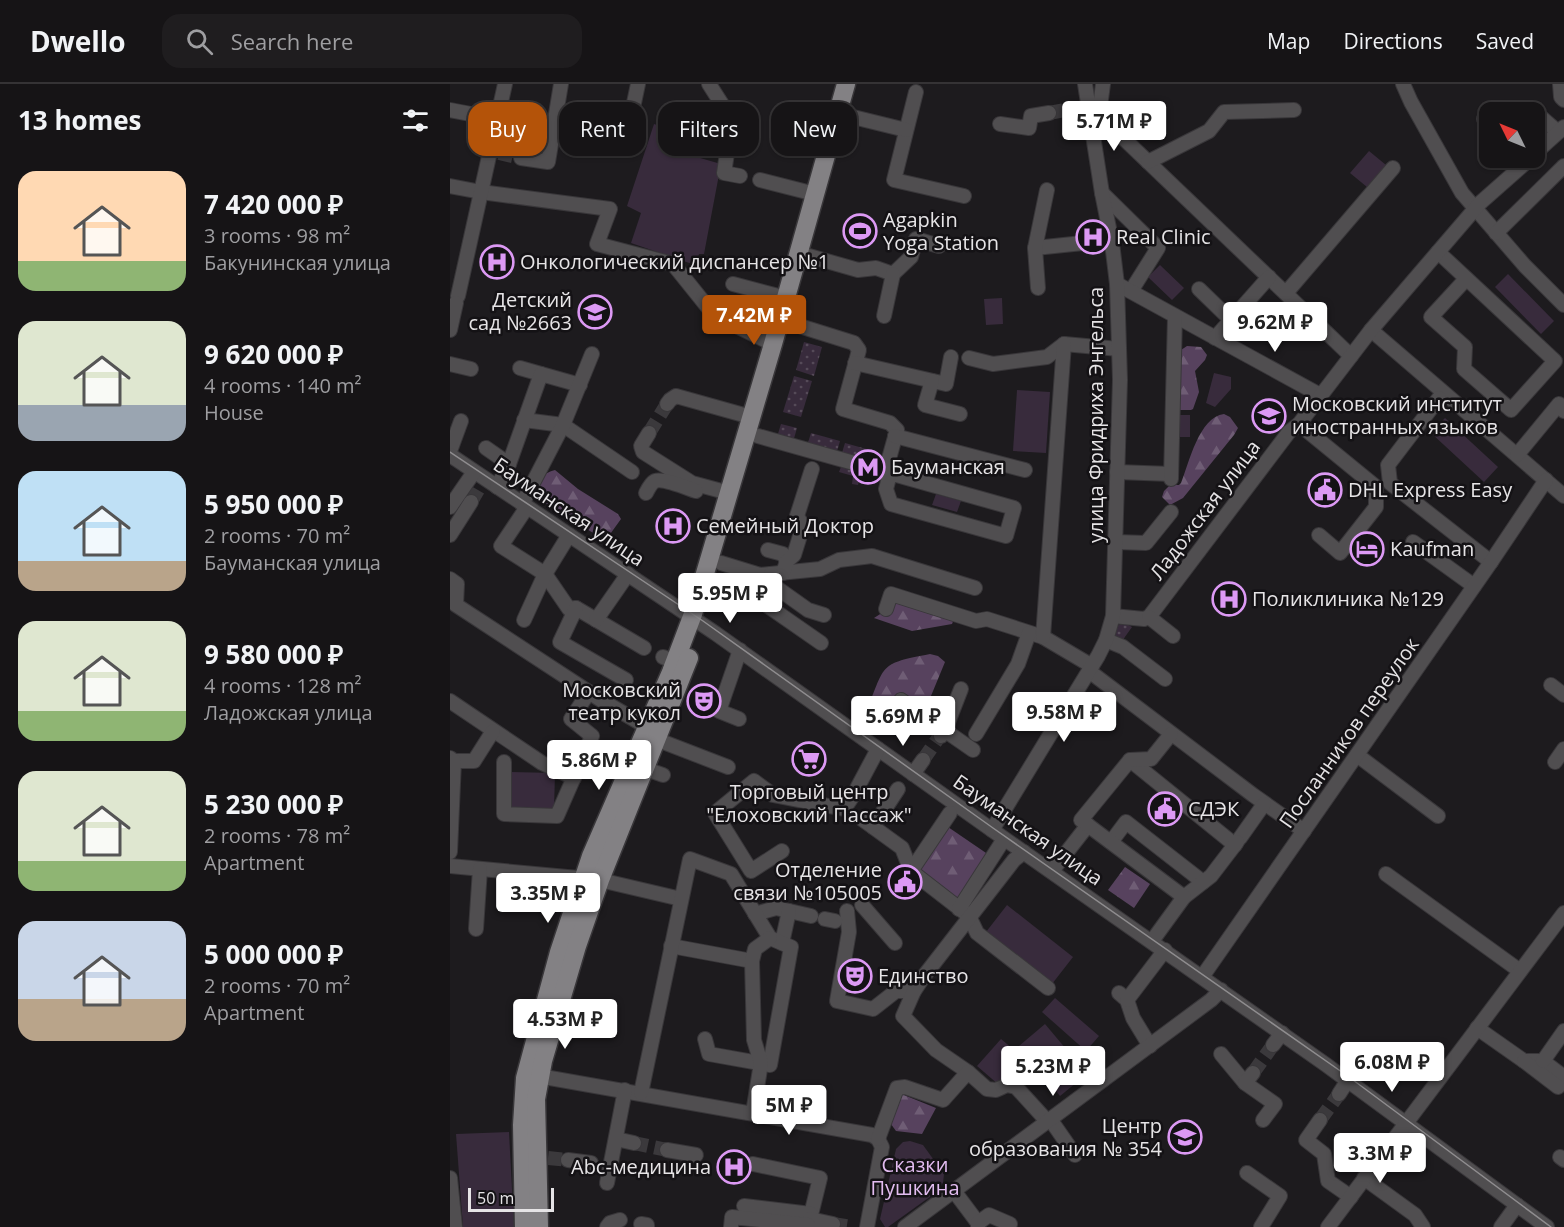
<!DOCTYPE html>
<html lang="en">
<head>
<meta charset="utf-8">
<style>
  body { margin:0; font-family:"Open Sans",sans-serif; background:#1f1d1f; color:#f1f3f6; height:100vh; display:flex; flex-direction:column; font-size:22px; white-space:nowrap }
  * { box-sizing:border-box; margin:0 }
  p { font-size:20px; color:#9e9ea1 }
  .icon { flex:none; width:33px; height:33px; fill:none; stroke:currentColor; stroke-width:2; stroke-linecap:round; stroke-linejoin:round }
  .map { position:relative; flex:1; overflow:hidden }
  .drawer { display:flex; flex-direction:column; background:#161416; width:450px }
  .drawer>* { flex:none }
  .banner { position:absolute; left:18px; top:18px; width:570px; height:54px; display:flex; gap:12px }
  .needle { width:39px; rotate:313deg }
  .buttons { position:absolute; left:1029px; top:18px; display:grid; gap:12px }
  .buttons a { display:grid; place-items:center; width:66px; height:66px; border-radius:12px; background:#161416; box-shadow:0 2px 4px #0004,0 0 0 2px #353335; font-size:30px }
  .scale { position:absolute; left:18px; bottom:15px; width:86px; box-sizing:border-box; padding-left:6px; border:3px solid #e6e4e6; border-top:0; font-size:16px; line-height:21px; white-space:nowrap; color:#e6e4e6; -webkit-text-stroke:4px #141215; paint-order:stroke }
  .price { position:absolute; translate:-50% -51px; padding:0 14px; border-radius:6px; background:#fff; color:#222; font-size:20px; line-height:39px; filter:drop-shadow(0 2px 3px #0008) }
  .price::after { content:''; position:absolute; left:50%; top:36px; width:18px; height:14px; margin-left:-9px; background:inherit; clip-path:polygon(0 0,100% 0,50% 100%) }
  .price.selected { background:#b45309; color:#fff }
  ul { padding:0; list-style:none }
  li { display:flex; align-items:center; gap:18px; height:150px; padding:0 18px }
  li span { display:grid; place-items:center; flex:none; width:168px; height:120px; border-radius:18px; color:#555 }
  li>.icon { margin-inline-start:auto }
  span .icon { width:72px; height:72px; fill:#fffc; stroke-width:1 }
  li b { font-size:26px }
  h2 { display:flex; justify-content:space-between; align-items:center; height:72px; padding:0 18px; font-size:26px }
  .tag { padding:0 21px; border-radius:18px; background:#161416; box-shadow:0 2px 4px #0004,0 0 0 2px #353335; font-size:21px; line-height:54px }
  .tag.selected { background:#b45309; color:#fff }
  header { display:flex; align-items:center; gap:36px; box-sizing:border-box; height:84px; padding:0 30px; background:#161416; border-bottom:2px solid #353335 }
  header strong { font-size:28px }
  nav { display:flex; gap:33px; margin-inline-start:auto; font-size:21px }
  .search { width:420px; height:54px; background:#1f1d1f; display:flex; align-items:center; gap:15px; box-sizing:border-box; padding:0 21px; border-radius:18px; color:#9e9ea1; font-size:22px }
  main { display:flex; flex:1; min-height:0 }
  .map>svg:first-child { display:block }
</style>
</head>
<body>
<header>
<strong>Dwello</strong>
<div class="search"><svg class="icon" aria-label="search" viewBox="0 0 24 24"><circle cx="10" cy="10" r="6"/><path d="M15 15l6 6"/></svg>Search here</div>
<nav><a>Map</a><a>Directions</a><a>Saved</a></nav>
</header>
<main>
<section class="drawer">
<h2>13 homes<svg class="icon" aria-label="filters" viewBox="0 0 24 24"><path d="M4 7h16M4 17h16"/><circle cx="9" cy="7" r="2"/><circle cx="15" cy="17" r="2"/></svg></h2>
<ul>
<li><span style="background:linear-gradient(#ffd9b3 75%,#8fb573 0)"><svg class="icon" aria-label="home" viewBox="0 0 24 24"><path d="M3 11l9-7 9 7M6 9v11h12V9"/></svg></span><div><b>7 420 000 ₽</b><p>3 rooms · 98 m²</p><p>Бакунинская улица</p></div></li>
<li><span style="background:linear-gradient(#dfe7d0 70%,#9aa5b1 0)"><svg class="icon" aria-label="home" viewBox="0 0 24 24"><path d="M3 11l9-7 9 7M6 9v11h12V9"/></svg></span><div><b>9 620 000 ₽</b><p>4 rooms · 140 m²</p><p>House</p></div></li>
<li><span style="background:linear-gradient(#bfe0f5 75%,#b9a48a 0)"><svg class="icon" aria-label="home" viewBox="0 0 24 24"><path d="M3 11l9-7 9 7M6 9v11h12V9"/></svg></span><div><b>5 950 000 ₽</b><p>2 rooms · 70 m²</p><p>Бауманская улица</p></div></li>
<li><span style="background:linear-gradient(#dfe7d0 75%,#8fb573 0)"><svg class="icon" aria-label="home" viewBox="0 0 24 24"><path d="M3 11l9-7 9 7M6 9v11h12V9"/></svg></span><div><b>9 580 000 ₽</b><p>4 rooms · 128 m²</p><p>Ладожская улица</p></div></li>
<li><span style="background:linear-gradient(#dfe7d0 75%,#8fb573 0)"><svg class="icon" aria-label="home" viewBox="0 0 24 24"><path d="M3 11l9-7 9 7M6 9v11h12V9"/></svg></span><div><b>5 230 000 ₽</b><p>2 rooms · 78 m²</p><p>Apartment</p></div></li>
<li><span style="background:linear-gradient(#c9d6e8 65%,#b9a48a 0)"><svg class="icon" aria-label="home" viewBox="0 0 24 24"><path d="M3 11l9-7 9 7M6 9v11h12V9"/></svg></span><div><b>5 000 000 ₽</b><p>2 rooms · 70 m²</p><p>Apartment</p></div></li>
</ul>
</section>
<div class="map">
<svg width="1114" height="1143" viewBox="0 0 1114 1143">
  <defs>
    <pattern id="grass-dots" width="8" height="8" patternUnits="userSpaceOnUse" patternTransform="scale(1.5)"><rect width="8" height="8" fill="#382b3c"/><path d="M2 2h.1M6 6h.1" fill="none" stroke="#554a58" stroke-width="1.8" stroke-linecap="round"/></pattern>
    <pattern id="forest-firs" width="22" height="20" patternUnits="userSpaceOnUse" patternTransform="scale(1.5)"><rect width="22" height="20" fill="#57425e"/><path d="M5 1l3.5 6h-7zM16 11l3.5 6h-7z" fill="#6f5d75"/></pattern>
  </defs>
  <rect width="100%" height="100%" fill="#1d1b1e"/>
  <g fill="url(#grass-dots)">
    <path d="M354 258 372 263 364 292 346 286Z"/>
    <path d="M344 292 362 297 351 333 333 328Z"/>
    <path d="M331 340 347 344 343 358 327 353Z"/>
    <path d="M361 349 390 357 386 371 357 362Z"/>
    <path d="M395 359 427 368 423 381 391 372Z"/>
    <path d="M391 383 411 389 408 401 402 400 403 392 389 388Z"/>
    <path d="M673 538 682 543 672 557 663 552 666 543Z"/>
  </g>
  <g fill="url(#forest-firs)">
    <path d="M737 262 751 263 757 271 755 276 745 287 749 308 743 325 741 326H729L728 268Z"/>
    <path d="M774 330 780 333 788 344 784 351 733 414 720 421 712 413 714 407 720 401H729L731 399C739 379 749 333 774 330Z"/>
    <path d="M105 386 128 405 168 430 171 435 158 453C140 453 126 434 111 426 104 422 96 420 88 417L85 412C89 399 91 389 105 386Z"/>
    <path d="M443 517 504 535 502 540 462 547 424 534 438 525Z"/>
    <path d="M480 570 488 572 495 578 476 624 452 610 447 612 434 637 417 626C436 579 429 580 480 570Z"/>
    <path d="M498 743 539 771 508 819 468 788Z"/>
    <path d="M675 783 700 800 684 824 658 806Z"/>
    <path d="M449 1009 486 1024 472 1050 446 1047 438 1036Z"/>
  </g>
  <g fill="#382b3c">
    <path d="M204 40 231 49 226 67 271 80 254 170H249L247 178 252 179 251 183 181 159 191 129 177 122Z"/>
    <path d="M919 67 936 81 917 103 900 89Z"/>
    <path d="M710 181 734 204 722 216 698 193Z"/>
    <path d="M1058 190 1104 237 1091 250 1045 203Z"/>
    <path d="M552 214 553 240 536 241 534 215Z"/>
    <path d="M764 289 781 293V305L765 323 756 319Z"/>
    <path d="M567 306 600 308 596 369 563 367Z"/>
    <path d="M727 331H740V353H726Z"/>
    <path d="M995 334 1048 383 1034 398 981 349Z"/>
    <path d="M486 410 511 417 507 428 482 421Z"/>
    <path d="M61 688 105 689 104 726 60 725Z"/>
    <path d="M557 821 623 873 602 900 536 848Z"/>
    <path d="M605 914 649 952 636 967 592 928Z"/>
    <path d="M595 940 637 990 610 1012 569 962Z"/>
    <path d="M551 955 563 965 561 987 549 1001 527 982Z"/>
    <path d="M59 1048 64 1143H13L6 1050Z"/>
    <path d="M460 1057 473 1061 494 1090 493 1099 488 1107 438 1143H435L430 1135 446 1065 453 1058Z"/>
  </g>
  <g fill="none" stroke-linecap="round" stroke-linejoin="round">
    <g stroke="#3b393c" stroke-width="14" stroke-dasharray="14 7" stroke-linecap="butt">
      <path d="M599 29 626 24"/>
      <path d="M49 69 71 74"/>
      <path d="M633 159 647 158"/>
      <path d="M199 349 217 320"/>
      <path d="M21 418 28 406"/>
      <path d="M473 676 489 653"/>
      <path d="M803 989 823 961"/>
      <path d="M870 1036 889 1010"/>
      <path d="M184 1059 217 1066"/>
      <path d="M98 1074 118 1076"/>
      <path d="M383 1140 403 1143"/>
    </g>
    <g stroke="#39373a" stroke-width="16">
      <g id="minor">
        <path d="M259 0 282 36 274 89 290 92"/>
        <path d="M953 0 961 18 1012 109 1075 182 1114 221"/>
        <path d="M1110 0 1111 13 1114 16"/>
        <path d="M466 8 444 96 514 112"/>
        <path d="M0 26 47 35"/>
        <path d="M155 27 181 33 188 0"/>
        <path d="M399 32 456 46"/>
        <path d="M1084 34H1092L1108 48"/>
        <path d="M1040 35H1034L1040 41"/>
        <path d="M640 36 648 38 671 52 901 272"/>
        <path d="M550 40 579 44 581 32 599 29"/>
        <path d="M647 46 653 0"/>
        <path d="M1084 70 1114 43"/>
        <path d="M71 74 98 78 111 0"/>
        <path d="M698 78 759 47 774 28 844 26"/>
        <path d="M310 96 365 110"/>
        <path d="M0 102 31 108 160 125 147 160 223 180 264 231 323 260"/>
        <path d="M652 109 708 164 681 207"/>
        <path d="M1046 149 1114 82"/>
        <path d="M585 164 633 159"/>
        <path d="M988 168 1105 277 1061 326 1014 285 1015 263 981 233 1016 195"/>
        <path d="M359 172 408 186 426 184 443 190 461 173 466 155 489 162"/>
        <path d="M283 200 336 214"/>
        <path d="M667 200 870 311"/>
        <path d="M588 204 585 164 597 106"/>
        <path d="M749 205 781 236"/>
        <path d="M836 209 943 84"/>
        <path d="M8 212 55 0"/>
        <path d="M434 232 443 190"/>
        <path d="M340 239 404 259 409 266 393 325 440 339 447 346 435 389"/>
        <path d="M0 246 6 219"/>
        <path d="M921 246 1114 412"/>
        <path d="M765 254 819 193"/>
        <path d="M519 274 543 280 597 273 614 260 669 265"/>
        <path d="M405 279 496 300 501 273"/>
        <path d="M0 280 21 285"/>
        <path d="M70 284 91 290"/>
        <path d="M482 297 475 321 510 330"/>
        <path d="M989 314 938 381 940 399 1041 478"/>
        <path d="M217 320 220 316 226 312 301 333"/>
        <path d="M74 336 113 341 182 388"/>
        <path d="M849 340 926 403V423L890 469 869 451"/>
        <path d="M199 349 191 362 193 368 242 399 279 409"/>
        <path d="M308 352 564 424 556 452 441 420 436 405 440 390"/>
        <path d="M445 352 575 386"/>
        <path d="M36 364 59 380"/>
        <path d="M0 367 11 337"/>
        <path d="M0 371 265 549 542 746 875 980 1097 1143"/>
        <path d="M1067 371 1109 320 1114 327"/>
        <path d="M667 388 721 390"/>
        <path d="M721 395 725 232"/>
        <path d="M47 403 59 380 91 290 130 301"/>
        <path d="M196 409C198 405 201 399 205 397 213 394 237 404 246 407"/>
        <path d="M72 420 113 341 142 270"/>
        <path d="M0 423 24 388"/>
        <path d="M77 423 51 462 95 490 119 525 126 524 194 564"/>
        <path d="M0 451 21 418"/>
        <path d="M666 458 696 459 721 428"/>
        <path d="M963 458 1024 502"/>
        <path d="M318 466 333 470 337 477"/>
        <path d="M271 479 310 491 370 485 389 476 422 472 525 504"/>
        <path d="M333 489 337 477 344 471 353 442 347 432 362 385"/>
        <path d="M321 490V496L315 520 371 559"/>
        <path d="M0 495 7 500 6 521 151 616 197 643"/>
        <path d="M320 499 358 526 374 531"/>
        <path d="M126 524 110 558 176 596"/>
        <path d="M436 525 441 510 526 537 537 535 593 553 642 582"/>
        <path d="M663 532 694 535 699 533 839 348 849 340 921 246 1030 119 1081 74"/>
        <path d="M699 533 723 552"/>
        <path d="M74 536 95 490 119 451"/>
        <path d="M146 536 178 490"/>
        <path d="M593 553 614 260"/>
        <path d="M656 556 673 563 715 595"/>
        <path d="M213 573 225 578"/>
        <path d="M639 587 803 711 854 747"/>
        <path d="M1101 601 1114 611"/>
        <path d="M451 616 523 666"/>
        <path d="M0 617 92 679 124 694"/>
        <path d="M289 635 269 627 290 566"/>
        <path d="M526 650 568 580 579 549"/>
        <path d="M491 652 495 646 511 605"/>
        <path d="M208 656 278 683"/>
        <path d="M907 671 988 732"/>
        <path d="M0 674 4 677H24L43 647"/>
        <path d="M680 676 785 761"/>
        <path d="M54 678V730L107 732 142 652 121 635 139 608"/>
        <path d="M1105 678 1114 665"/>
        <path d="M196 685 213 691"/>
        <path d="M463 690 473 676"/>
        <path d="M412 735 452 764 461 787 519 832 527 849 598 904"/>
        <path d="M423 743 448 705"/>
        <path d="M542 746 648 572 656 556 663 532 670 296 667 200 662 159 652 109 635 0"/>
        <path d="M790 754 814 720"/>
        <path d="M661 758 676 738 753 798"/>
        <path d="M332 767 301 787 265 729 304 697 323 711 394 725 404 710 428 665"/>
        <path d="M0 768 4 677"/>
        <path d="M0 782 150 796 231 815"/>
        <path d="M461 787 500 729"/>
        <path d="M602 787 638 741"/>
        <path d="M936 790 1070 887"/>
        <path d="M734 813 761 792 787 758"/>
        <path d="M412 821 445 859"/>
        <path d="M509 825 554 755"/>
        <path d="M397 827 399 848 387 917 423 925 446 907H464"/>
        <path d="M305 830 326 824 361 832"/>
        <path d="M375 835 385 837"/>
        <path d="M26 845 30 785"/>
        <path d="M702 857 734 813 631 736 680 676 701 675 721 650"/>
        <path d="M332 859 339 827"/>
        <path d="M221 862 302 877"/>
        <path d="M752 893 1041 478 1096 396"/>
        <path d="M669 909 677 916 683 934 700 962"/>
        <path d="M677 916 715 866"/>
        <path d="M1027 944 1074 977H1093L1114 993"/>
        <path d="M823 961 832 949"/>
        <path d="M771 970 795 999"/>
        <path d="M1074 977 1108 1003"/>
        <path d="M1093 977 1114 947"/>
        <path d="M518 988 486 966 453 932 464 907 474 892 564 776 574 768"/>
        <path d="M803 989 795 999 825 1020 813 1036"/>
        <path d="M83 991 422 1051 428 1055 432 1063 417 1143"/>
        <path d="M191 1009 240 775 281 790 320 854 341 863 320 981 259 970 255 955"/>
        <path d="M889 1010 898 996"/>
        <path d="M303 1029 311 979 304 956 302 877 305 865 320 854"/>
        <path d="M600 1035 625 1071"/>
        <path d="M870 1036 856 1056 874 1070 878 1097 901 1113"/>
        <path d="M166 1055 184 1059"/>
        <path d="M428 1055 447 1004 455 1003 493 1016 518 988 537 1005 546 1006 557 1001 566 1003 597 1037"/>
        <path d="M217 1066 246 1071"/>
        <path d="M1110 1073 1114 1076"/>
        <path d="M118 1076 141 1079"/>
        <path d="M303 1080 370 1094 358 1143"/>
        <path d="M797 1089 830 1112 811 1143"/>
        <path d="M0 1094 5 1143"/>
        <path d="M914 1094 965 1131 973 1143"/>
        <path d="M157 1099 175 1006"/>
        <path d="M504 1107 528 1139V1143"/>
        <path d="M294 1122 361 1130"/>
        <path d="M360 1135 383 1140"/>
        <path d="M528 1139 539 1131 560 1140"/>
        <path d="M191 1140 197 1141V1143"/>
        <path d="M157 1143 160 1139 170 1136"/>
        <path d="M281 1143 282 1133 358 1141"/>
        <path d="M455 1143 761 916 771 906"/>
        <path d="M878 1143 1114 829"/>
        <path d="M1051 1143 1067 1121"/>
      </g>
    </g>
    <g stroke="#39373a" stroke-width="21">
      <g id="major">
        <path d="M74 1143 72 1041 75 994 109 868 141 772 221 588 243 530 323 260 396 0"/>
        <path d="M89 1143 86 1015 93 977 127 862 150 796 239 574"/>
      </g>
    </g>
    <use href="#minor" stroke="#504e50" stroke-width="14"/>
    <use href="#major" stroke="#838184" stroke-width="18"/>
    <path stroke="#8f8d8f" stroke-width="1.5" d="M0 368 253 537 543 744 899 993 1101 1143"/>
  </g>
  <defs>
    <g id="stadium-ring" transform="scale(1.725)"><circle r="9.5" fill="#141215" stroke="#dc99f4" stroke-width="1.5"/><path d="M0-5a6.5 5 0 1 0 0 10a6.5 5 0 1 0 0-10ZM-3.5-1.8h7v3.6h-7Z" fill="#dc99f4"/></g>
    <g id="hospital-ring" transform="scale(1.725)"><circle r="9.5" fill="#141215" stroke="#dc99f4" stroke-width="1.5"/><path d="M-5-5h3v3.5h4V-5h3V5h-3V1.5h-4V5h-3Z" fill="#dc99f4"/></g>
    <g id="school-ring" transform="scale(1.725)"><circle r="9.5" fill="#141215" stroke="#dc99f4" stroke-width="1.5"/><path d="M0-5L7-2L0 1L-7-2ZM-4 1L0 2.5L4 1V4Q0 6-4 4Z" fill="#dc99f4"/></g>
    <g id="university-ring" transform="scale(1.725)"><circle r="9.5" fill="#141215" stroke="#dc99f4" stroke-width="1.5"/><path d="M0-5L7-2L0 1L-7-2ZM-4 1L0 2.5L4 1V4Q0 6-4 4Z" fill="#dc99f4"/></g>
    <g id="metro-ring" transform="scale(1.725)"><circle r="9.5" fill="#141215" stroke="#dc99f4" stroke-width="1.5"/><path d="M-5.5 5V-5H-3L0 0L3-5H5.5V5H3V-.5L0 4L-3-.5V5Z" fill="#dc99f4"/></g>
    <g id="civic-ring" transform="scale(1.725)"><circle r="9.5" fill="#141215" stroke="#dc99f4" stroke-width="1.5"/><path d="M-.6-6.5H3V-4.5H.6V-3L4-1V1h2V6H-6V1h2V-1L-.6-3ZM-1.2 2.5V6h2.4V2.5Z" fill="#dc99f4"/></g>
    <g id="hotel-ring" transform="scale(1.725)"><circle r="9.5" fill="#141215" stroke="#dc99f4" stroke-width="1.5"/><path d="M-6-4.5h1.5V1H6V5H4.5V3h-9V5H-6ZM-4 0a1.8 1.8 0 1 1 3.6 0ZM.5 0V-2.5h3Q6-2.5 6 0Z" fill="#dc99f4"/></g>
    <g id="theatre-ring" transform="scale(1.725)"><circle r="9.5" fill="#141215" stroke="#dc99f4" stroke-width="1.5"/><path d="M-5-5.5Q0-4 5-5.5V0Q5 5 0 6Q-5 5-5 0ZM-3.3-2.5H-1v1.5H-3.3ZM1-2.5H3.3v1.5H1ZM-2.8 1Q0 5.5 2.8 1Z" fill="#dc99f4"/></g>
    <g id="supermarket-ring" transform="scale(1.725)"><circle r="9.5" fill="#141215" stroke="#dc99f4" stroke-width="1.5"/><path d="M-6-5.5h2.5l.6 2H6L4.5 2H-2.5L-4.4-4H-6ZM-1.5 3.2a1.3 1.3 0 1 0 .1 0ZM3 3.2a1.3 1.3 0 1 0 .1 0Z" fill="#dc99f4"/></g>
  </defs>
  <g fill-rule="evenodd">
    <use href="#stadium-ring" x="410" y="147"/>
    <use href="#hospital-ring" x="643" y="153"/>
    <use href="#hospital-ring" x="47" y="178"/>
    <use href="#school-ring" x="145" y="228"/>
    <use href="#university-ring" x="819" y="332"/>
    <use href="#metro-ring" x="418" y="383"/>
    <use href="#civic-ring" x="875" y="406"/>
    <use href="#hospital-ring" x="223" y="442"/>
    <use href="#hotel-ring" x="917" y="465"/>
    <use href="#hospital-ring" x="779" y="515"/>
    <use href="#theatre-ring" x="254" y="617"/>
    <use href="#supermarket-ring" x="359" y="675"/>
    <use href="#civic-ring" x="715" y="725"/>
    <use href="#civic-ring" x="455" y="798"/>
    <use href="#theatre-ring" x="405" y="892"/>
    <use href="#school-ring" x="735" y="1053"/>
    <use href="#hospital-ring" x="284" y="1083"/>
  </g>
  <g text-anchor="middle" stroke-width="5" stroke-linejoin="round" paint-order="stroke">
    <g font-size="20" fill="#e6e4e6" stroke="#141215" text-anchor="start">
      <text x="433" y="143">Agapkin<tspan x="433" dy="23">Yoga Station</tspan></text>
      <text x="666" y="160">Real Clinic</text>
      <text x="70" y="185">Онкологический диспансер №1</text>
      <text x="122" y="223" text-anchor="end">Детский<tspan x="122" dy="23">сад №2663</tspan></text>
      <text x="842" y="327">Московский институт<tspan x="842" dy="23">иностранных языков</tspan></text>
      <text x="441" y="390">Бауманская</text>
      <text x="898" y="413">DHL Express Easy</text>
      <text x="246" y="449">Семейный Доктор</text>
      <text x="940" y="472">Kaufman</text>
      <text x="802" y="522">Поликлиника №129</text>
      <text x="231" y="613" text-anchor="end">Московский<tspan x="231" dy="23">театр кукол</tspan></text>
      <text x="359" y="715" text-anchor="middle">Торговый центр<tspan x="359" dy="23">"Елоховский Пассаж"</tspan></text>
      <text x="738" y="732">СДЭК</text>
      <text x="432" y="793" text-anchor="end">Отделение<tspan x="432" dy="23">связи №105005</tspan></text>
      <text x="428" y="899">Единство</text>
      <text x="712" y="1049" text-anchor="end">Центр<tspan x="712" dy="23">образования № 354</tspan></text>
      <text x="261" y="1090" text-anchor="end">Abc-медицина</text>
    </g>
    <g font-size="20" fill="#e6e4e6" stroke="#141215">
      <text transform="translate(646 331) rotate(-90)" y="7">улица Фридриха Энгельса</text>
      <text transform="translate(755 426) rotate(-53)" y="7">Ладожская улица</text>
      <text transform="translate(119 428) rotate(34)" y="7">Бауманская улица</text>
      <text transform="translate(899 649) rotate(-55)" y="7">Посланников переулок</text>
      <text transform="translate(578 746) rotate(35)" y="7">Бауманская улица</text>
    </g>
    <g font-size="20" fill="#e2bcf0" stroke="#141215">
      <text x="465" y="1088">Сказки<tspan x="465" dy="23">Пушкина</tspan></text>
    </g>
  </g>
</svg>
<div class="buttons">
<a><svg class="needle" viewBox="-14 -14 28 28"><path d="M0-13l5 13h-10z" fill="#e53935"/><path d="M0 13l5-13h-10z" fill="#9e9ea1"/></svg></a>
</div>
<div class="scale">50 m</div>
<b class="price" style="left:664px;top:68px">5.71M ₽</b>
<b class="price selected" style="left:304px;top:262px">7.42M ₽</b>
<b class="price" style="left:825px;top:269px">9.62M ₽</b>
<b class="price" style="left:280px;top:540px">5.95M ₽</b>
<b class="price" style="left:614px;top:659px">9.58M ₽</b>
<b class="price" style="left:453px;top:663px">5.69M ₽</b>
<b class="price" style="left:149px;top:707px">5.86M ₽</b>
<b class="price" style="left:98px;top:840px">3.35M ₽</b>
<b class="price" style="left:115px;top:966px">4.53M ₽</b>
<b class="price" style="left:942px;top:1009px">6.08M ₽</b>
<b class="price" style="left:603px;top:1013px">5.23M ₽</b>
<b class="price" style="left:339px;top:1052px">5M ₽</b>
<b class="price" style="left:930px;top:1100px">3.3M ₽</b>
<div class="banner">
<a class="tag selected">Buy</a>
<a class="tag">Rent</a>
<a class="tag">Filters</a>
<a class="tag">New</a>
</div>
</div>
</main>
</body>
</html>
